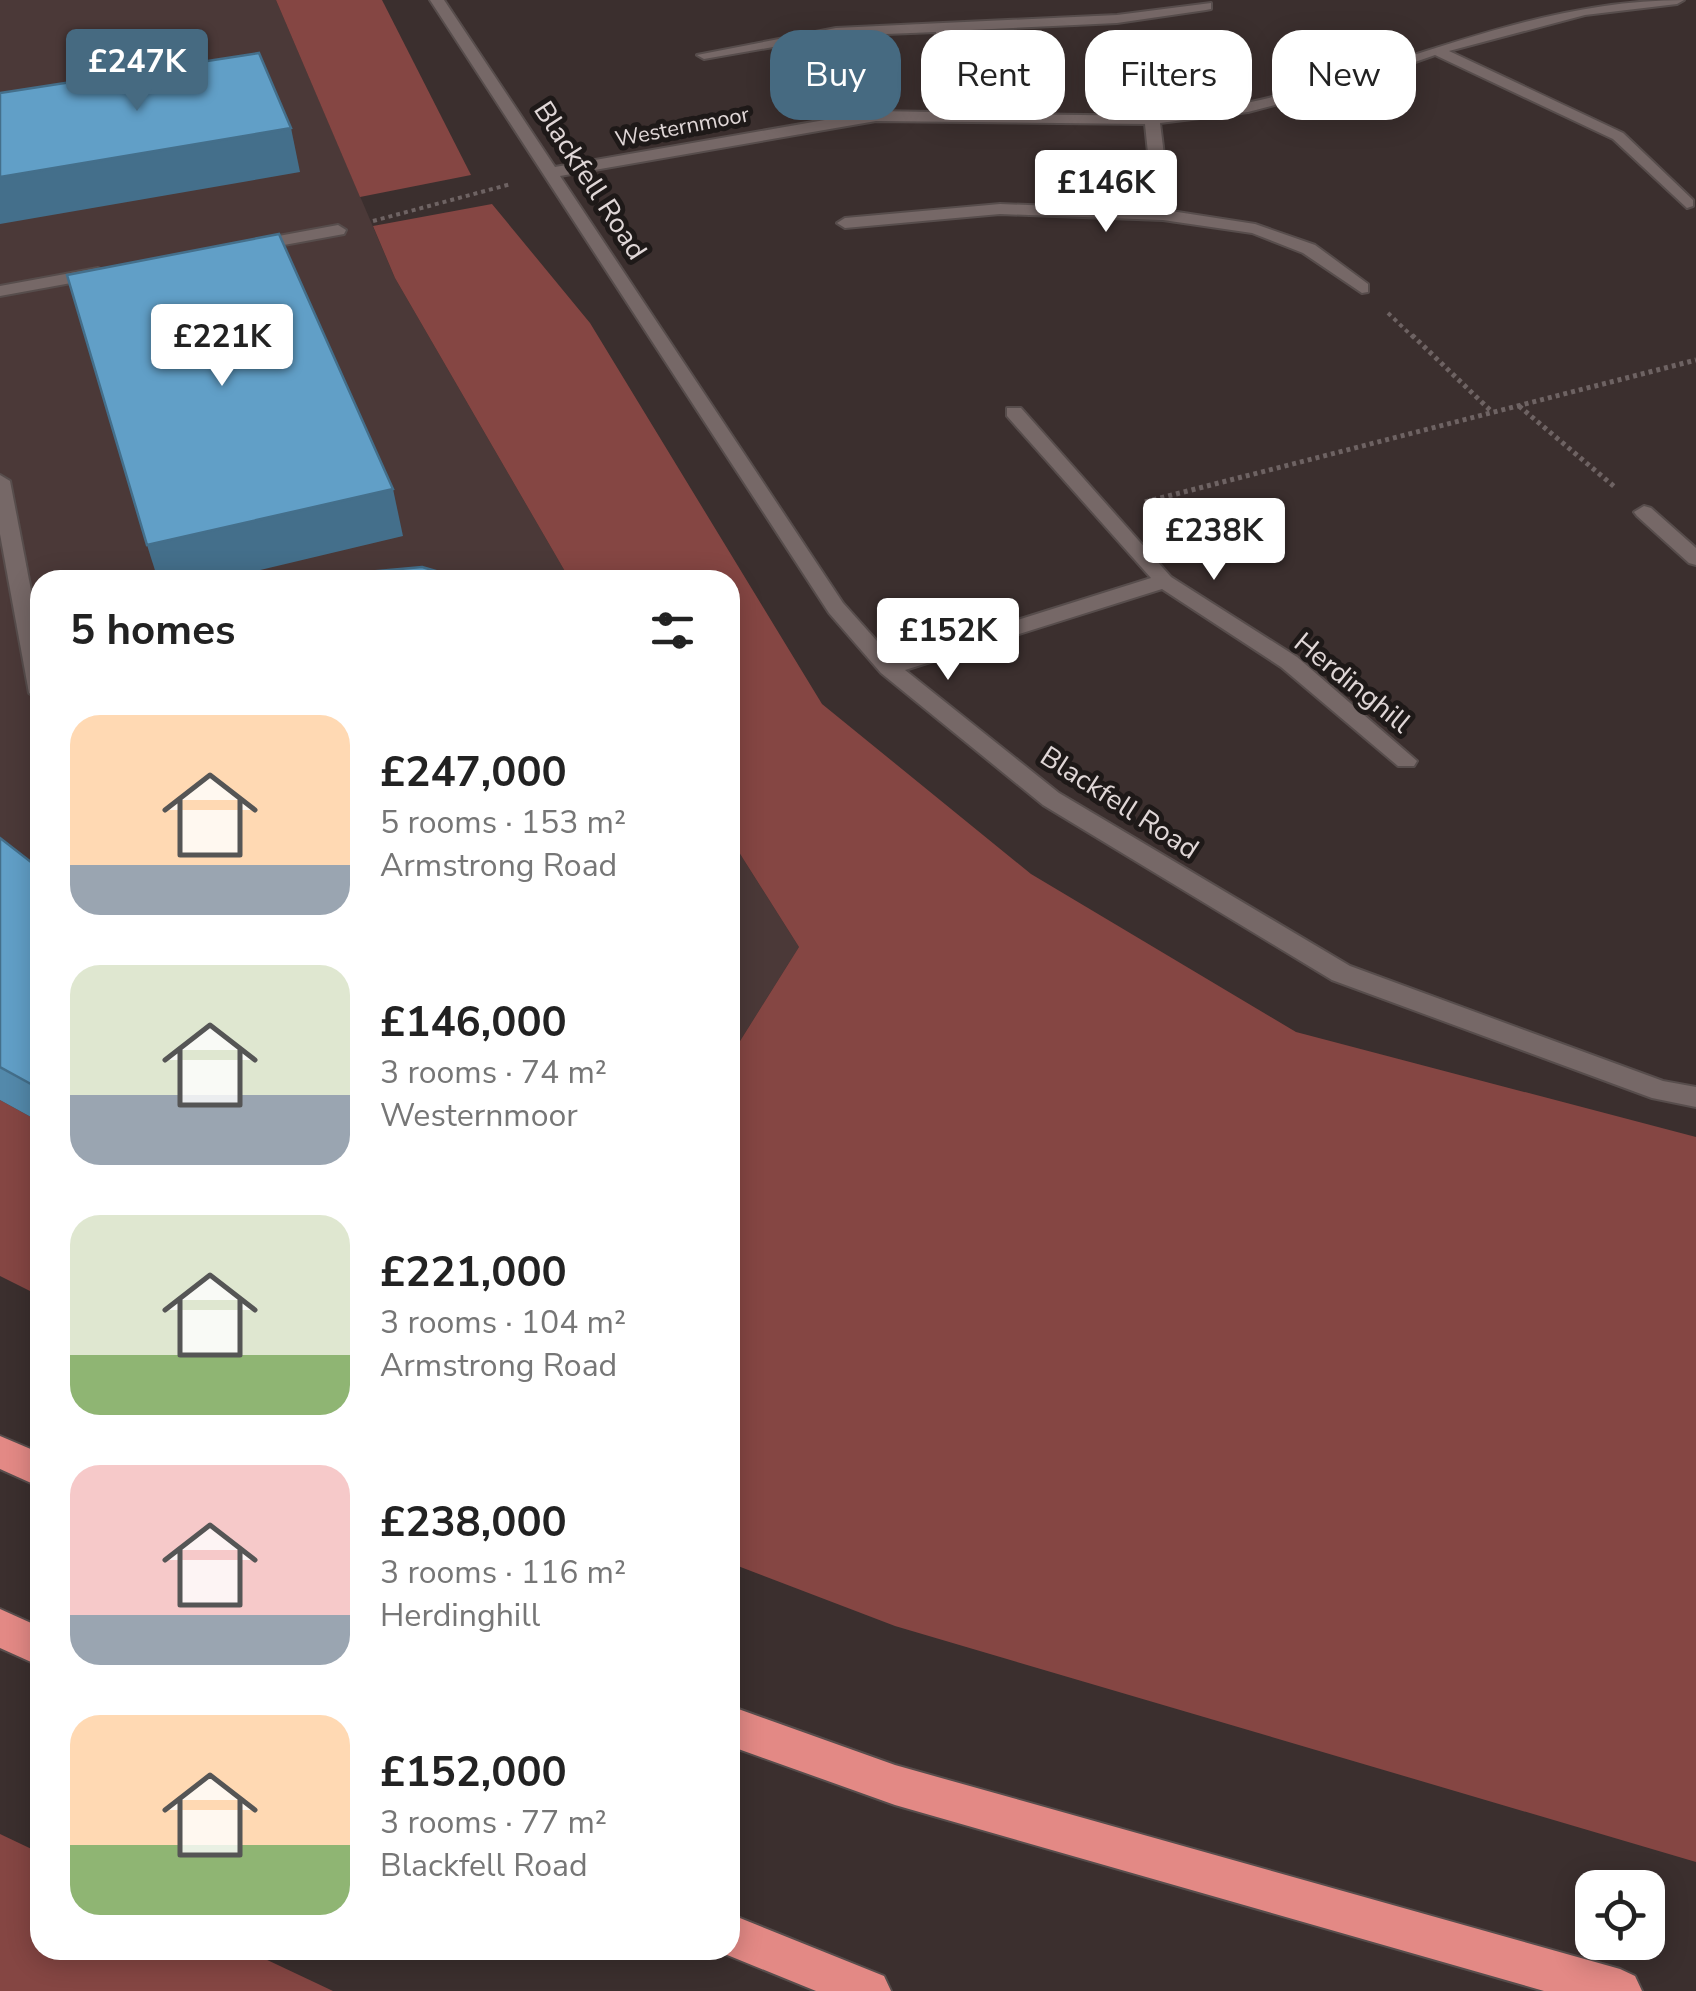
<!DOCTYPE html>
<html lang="en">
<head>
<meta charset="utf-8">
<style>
  body { margin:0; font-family:"Nunito Sans",sans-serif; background:#f2f2f2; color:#222; height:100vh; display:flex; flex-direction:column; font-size:38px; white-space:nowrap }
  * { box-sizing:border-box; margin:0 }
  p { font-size:32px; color:#767676 }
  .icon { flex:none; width:55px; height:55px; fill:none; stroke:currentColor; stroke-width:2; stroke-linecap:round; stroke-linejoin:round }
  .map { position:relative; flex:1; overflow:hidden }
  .side { position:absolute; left:30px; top:570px; width:710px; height:1390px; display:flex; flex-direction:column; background:#fff; border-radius:30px; box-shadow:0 5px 25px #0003 }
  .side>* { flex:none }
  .hud { position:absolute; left:770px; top:30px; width:775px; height:90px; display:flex; gap:20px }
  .fabs { position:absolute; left:1575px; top:1870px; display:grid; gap:20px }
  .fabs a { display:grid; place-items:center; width:90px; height:90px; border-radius:20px; background:#fff; box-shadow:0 5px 25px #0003; font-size:50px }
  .price { position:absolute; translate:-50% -85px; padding:0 22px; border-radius:10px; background:#fff; color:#222; font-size:32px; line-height:65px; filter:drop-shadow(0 2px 5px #0008) }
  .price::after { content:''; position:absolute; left:50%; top:60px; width:30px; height:22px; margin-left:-15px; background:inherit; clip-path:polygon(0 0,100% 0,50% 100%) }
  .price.on { background:#466a81; color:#fff }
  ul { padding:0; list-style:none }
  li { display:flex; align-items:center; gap:30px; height:250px; padding:0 40px }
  li span { display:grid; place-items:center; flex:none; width:280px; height:200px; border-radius:30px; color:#555 }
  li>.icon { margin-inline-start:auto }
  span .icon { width:120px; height:120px; fill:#fffc; stroke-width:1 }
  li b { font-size:42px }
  h2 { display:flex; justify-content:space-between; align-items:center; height:120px; padding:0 40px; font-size:42px }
  .tag { padding:0 35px; border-radius:30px; background:#fff; box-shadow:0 5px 25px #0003; font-size:35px; line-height:90px }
  .tag.on { background:#466a81; color:#fff }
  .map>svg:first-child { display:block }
</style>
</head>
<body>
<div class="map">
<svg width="1696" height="1991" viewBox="0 0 1696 1991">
  <rect width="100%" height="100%" fill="#3b2f2e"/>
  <g fill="#4b3938">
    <path d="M0 0H276L395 278 570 580H40V1122L0 1100Z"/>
    <path d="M730 838 799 947 730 1057Z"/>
  </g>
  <g fill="#854643">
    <path d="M276 0H382L471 175 360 197Z"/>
    <path d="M492 204 590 323 822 704 1031 874 1296 1032 1696 1137V1862L895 1626 730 1563V1057L799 947 730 838V580H570L395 278 373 226Z"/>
    <path d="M0 1100 40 1122V1296L0 1276Z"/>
    <path d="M0 1834 40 1853V1950H246L333 1991H0Z"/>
  </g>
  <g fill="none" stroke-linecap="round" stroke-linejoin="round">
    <g stroke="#574d4c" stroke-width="4">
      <g id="street">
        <path d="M430 0H444L555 167 876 111 933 112 936 32 836 36 704 59 697 55 836 28 1117 15 1211 3V9L1206 10 1117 23 950 31 949 112C1048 113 1153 123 1251 102 1397 70 1531 0 1684 0L1677 4 1585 15 1449 51 1623 133 1693 200V206L1687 208 1613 139 1435 55 1347 86 1248 112 1160 123 1171 211 1255 224 1315 245 1368 284V292L1362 293 1303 253 1252 233 1163 220 1000 214 845 228 837 223 845 218 1000 204 1154 210 1145 124 876 121 560 176 843 603 893 659 1151 578 1007 416V408H1021L1171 577 1297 657 1417 761 1414 766H1398L1281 667 1162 589 905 670 1059 793 1350 966 1663 1081 1696 1087V1107L1652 1098 1332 980 1043 805 881 673 829 613Z"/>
        <path d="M338 225 346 230 344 234 251 251 243 246 251 241Z"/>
        <path d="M98 268 106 273 104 277 0 296V286Z"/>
        <path d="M0 475 10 481 40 637V700L29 693 0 534Z"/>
        <path d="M1644 506 1651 508 1696 548V565L1689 563 1637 516 1634 512Z"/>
      </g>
    </g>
    <g stroke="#574d4c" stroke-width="4">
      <g id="highway">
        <path d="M0 1436 40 1453V1487L0 1469Z"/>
        <path d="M0 1609 40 1627V1666L0 1648Z"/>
        <path d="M730 1706 895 1765 1620 1969 1635 1976 1642 1991H1544L895 1805 730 1746Z"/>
        <path d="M730 1914 884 1976 891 1991H816L715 1950H730Z"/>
      </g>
    </g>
    <g stroke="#6e6363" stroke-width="4" stroke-dasharray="4 4" stroke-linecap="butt">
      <path d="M373 221 511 184"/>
      <path d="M1388 313 1414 338"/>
    </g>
    <g stroke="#6e6363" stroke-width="5" stroke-dasharray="4 4" stroke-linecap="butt">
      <path d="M1412 335 1491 411"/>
      <path d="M1519 406 1616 488"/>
      <path d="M1145 502 1696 360"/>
    </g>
    <use href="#street" fill="#766867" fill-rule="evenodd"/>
    <use href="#highway" fill="#e38985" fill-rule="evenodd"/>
  </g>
  <path fill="#5389ab" d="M0 838 40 869V1122L0 1100Z"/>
  <g fill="#446f8b">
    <path d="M291 128 300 172 0 224V177Z"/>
    <path d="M393 489 403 536 218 580H158L147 545Z"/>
  </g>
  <g fill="#619fc7" stroke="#446f8b" stroke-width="2.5">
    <path d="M259 53 291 128 0 177V93Z"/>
    <path d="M279 234 393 489 147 545 67 275Z"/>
    <path d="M422 567 467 580H278Z"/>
    <path d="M0 838 40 869V1089L0 1067Z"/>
  </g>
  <g text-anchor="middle" stroke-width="10" stroke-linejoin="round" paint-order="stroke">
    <g font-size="22" fill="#e0d7d7" stroke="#1e1918">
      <text transform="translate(682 126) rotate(-11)" y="8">Westernmoor</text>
    </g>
    <g font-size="28" fill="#e0d7d7" stroke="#1e1918">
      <text transform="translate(591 180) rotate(57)" y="10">Blackfell Road</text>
      <text transform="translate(1353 682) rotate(39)" y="10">Herdinghill</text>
      <text transform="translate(1120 802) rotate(33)" y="10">Blackfell Road</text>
    </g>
  </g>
</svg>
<div class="fabs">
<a><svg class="icon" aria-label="locate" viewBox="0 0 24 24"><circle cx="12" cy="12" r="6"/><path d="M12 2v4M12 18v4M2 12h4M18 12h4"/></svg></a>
</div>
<b class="price on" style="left:137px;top:114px">£247K</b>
<b class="price" style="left:1106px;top:235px">£146K</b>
<b class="price" style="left:222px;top:389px">£221K</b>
<b class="price" style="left:1214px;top:583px">£238K</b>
<b class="price" style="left:948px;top:683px">£152K</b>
<div class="hud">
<a class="tag on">Buy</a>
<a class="tag">Rent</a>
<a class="tag">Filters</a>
<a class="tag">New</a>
</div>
<section class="side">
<h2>5 homes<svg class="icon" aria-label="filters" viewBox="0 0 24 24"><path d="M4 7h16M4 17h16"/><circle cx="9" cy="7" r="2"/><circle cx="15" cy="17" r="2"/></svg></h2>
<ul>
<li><span style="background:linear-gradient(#ffd9b3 75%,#9aa5b1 0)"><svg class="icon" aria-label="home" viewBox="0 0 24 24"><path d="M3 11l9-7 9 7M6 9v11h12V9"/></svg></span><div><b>£247,000</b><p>5 rooms · 153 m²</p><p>Armstrong Road</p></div></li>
<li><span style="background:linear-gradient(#dfe7d0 65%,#9aa5b1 0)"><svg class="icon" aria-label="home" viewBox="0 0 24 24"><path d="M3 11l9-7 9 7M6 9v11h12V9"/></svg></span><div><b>£146,000</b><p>3 rooms · 74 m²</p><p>Westernmoor</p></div></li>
<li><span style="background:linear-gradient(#dfe7d0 70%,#8fb573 0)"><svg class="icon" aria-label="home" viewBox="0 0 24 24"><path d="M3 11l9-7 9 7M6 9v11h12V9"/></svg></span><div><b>£221,000</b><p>3 rooms · 104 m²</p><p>Armstrong Road</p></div></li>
<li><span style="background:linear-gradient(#f6c9c9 75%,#9aa5b1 0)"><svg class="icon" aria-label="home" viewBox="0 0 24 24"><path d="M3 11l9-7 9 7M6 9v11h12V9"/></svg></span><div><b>£238,000</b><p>3 rooms · 116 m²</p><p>Herdinghill</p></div></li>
<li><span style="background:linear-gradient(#ffd9b3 65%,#8fb573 0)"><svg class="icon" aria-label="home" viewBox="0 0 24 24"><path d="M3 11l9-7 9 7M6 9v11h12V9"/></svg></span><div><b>£152,000</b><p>3 rooms · 77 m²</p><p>Blackfell Road</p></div></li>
</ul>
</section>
</div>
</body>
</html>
